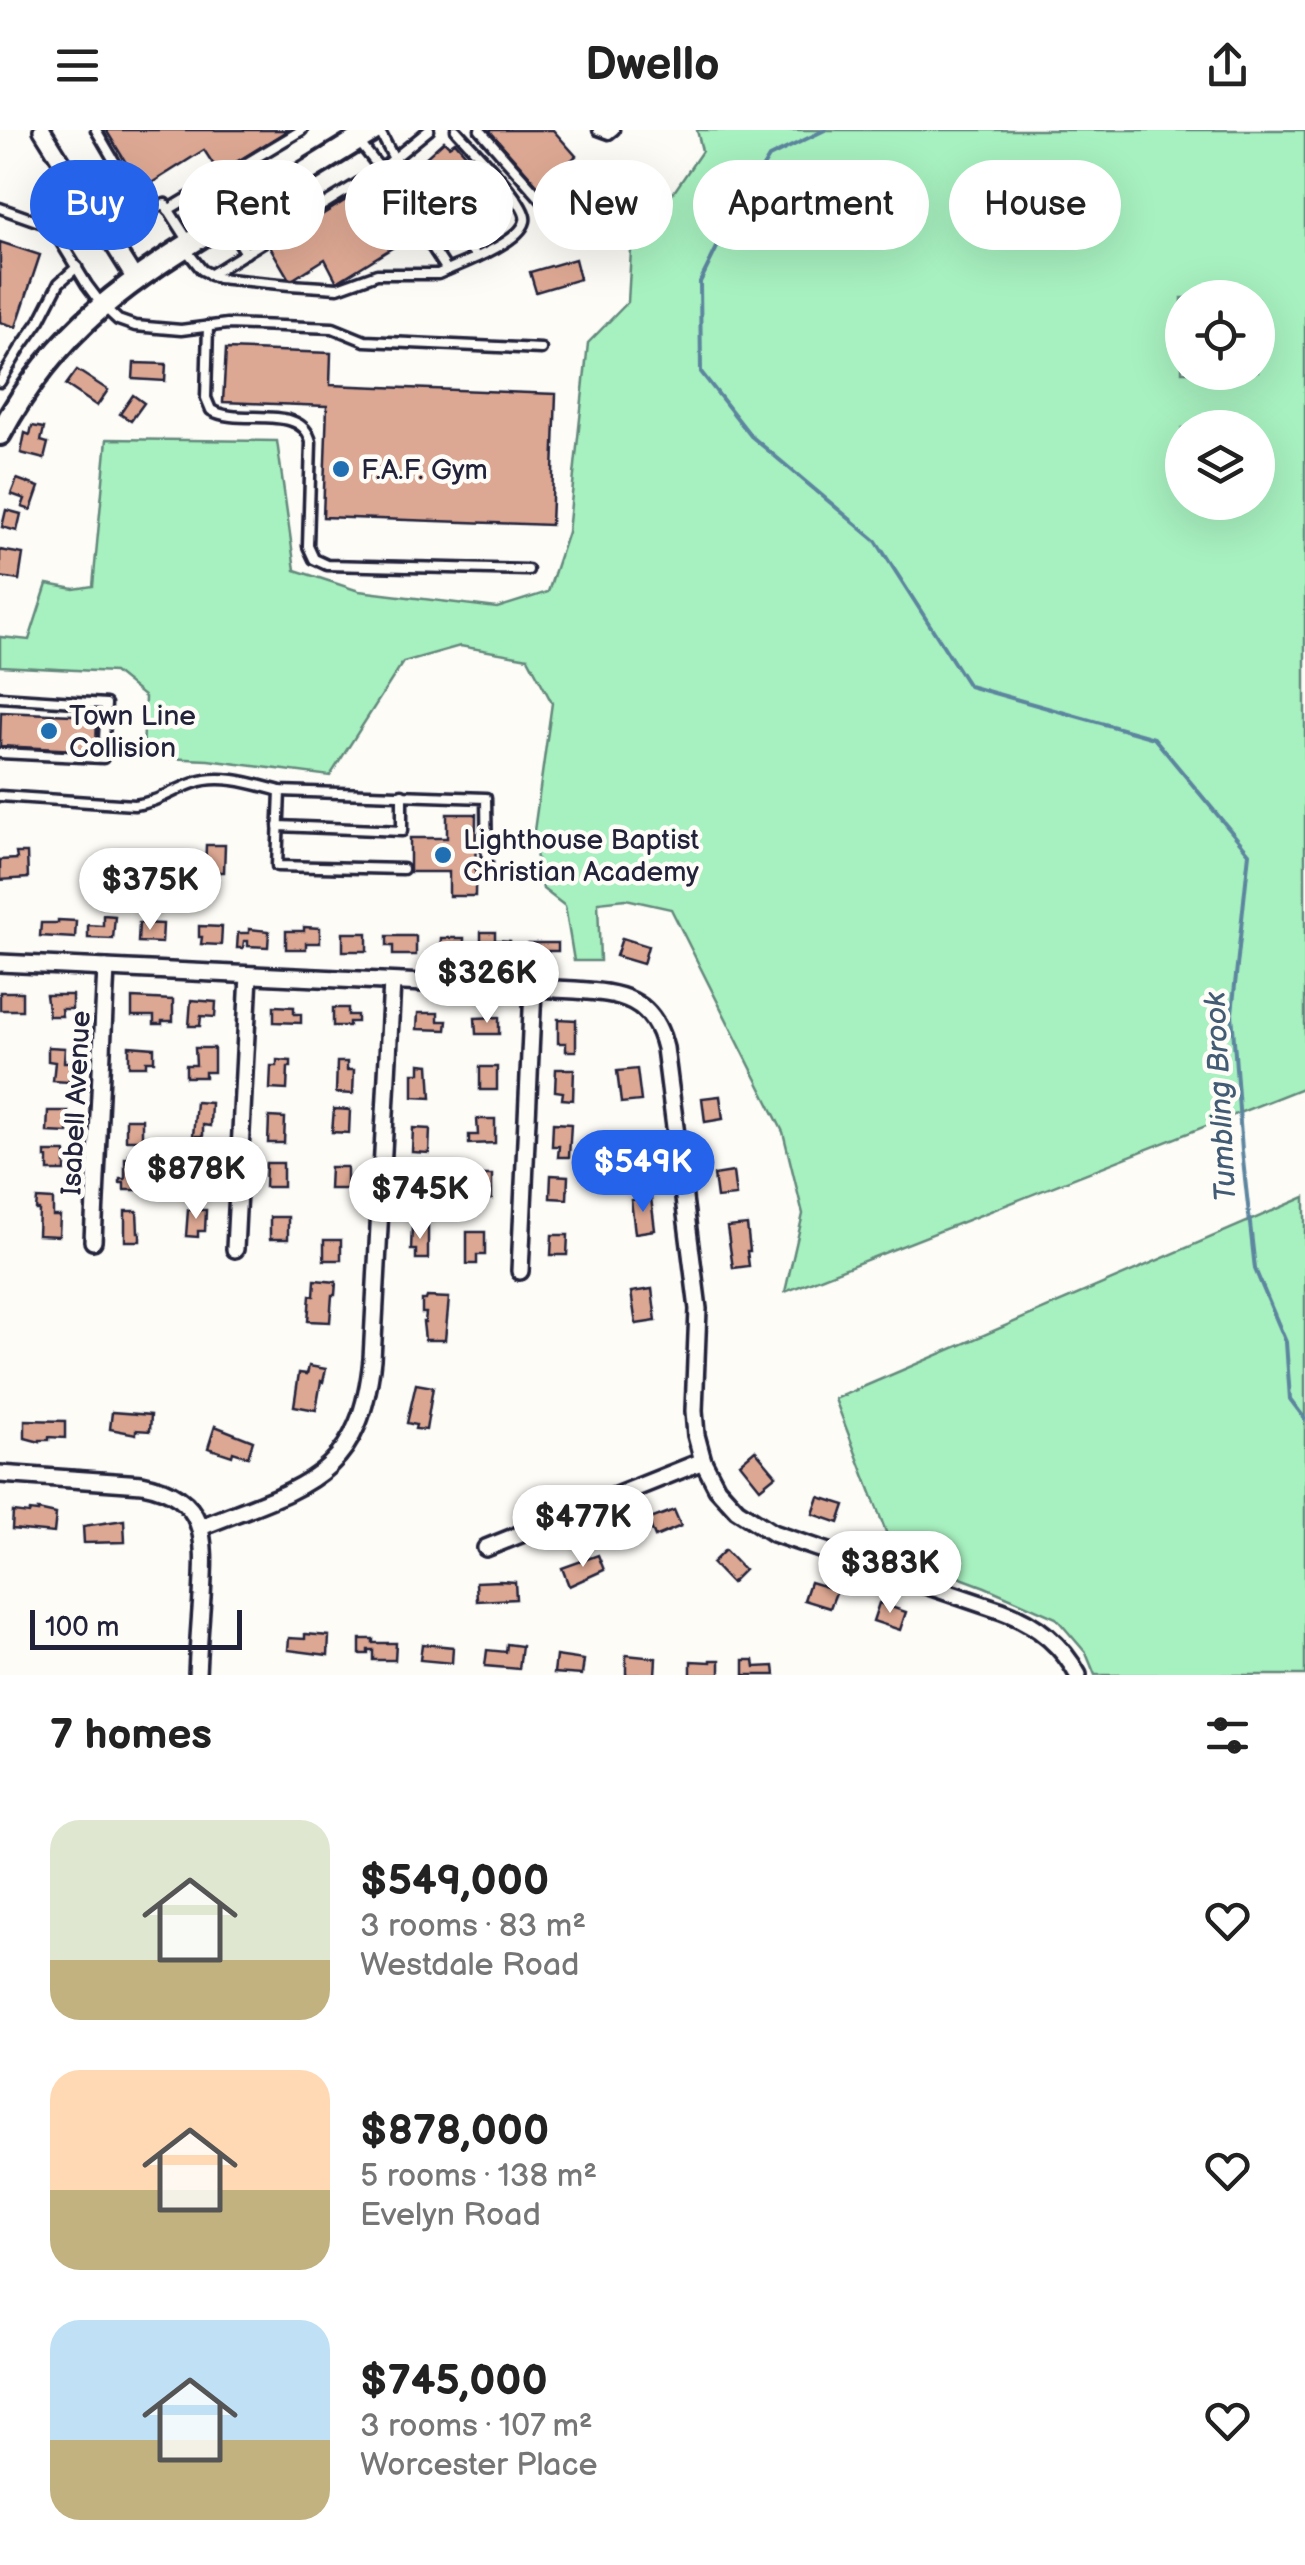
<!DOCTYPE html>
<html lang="en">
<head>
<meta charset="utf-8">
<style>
  body { margin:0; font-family:"Balsamiq Sans",sans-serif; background:#f6f6f6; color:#222; height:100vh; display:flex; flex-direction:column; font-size:38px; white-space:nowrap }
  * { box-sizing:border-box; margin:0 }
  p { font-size:32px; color:#767676 }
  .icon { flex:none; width:55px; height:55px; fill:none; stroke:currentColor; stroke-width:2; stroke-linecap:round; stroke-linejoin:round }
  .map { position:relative; height:1545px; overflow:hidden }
  .details { display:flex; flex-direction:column; background:#fff; flex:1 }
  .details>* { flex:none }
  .hud { position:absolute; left:30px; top:30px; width:1245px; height:90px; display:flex; gap:20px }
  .fabs { position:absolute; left:1165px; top:150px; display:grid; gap:20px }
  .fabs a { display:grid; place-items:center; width:110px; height:110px; border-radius:50%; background:#fff; box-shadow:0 10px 40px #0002; font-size:50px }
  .scale { position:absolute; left:30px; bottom:25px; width:212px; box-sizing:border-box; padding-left:10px; border:5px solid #22223b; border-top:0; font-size:28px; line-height:35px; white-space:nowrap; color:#22223b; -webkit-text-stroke:8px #fdfcf7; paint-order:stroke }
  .price { position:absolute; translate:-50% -85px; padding:0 22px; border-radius:35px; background:#fff; color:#222; font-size:32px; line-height:65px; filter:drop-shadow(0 2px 5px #0008) }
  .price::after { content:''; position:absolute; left:50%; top:60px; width:30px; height:22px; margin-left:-15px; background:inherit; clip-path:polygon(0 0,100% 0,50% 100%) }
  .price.active { background:#2563eb; color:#fff }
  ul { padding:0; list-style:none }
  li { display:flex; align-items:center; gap:30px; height:250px; padding:0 50px }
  li span { display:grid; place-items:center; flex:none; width:280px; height:200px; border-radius:30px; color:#555 }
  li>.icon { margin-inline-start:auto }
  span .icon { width:120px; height:120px; fill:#fffc; stroke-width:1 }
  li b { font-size:42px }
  h2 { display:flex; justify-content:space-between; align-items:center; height:120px; padding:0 50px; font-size:42px }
  .chip { padding:0 35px; border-radius:45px; background:#fff; box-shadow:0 10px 40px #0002; font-size:35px; line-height:90px }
  .chip.active { background:#2563eb; color:#fff }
  header { display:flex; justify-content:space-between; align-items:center; height:130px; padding:0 50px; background:#fff; font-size:45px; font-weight:600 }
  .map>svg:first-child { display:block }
</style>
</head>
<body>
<header><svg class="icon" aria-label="menu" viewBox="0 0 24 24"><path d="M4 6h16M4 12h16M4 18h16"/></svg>Dwello<svg class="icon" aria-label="share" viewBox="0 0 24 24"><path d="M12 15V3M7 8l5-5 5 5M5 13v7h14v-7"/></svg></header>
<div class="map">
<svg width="1305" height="1545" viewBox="0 0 1305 1545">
  <rect width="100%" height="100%" fill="#fdfcf7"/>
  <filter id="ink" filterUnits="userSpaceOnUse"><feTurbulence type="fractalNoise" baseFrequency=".01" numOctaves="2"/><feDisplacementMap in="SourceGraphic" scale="20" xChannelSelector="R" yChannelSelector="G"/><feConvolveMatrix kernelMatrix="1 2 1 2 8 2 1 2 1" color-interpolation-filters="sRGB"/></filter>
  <g filter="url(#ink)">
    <g fill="#a7f0bf" stroke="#64897d" stroke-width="2.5" fill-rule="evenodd">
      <path d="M697 0H1305V957L785 1162 803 1084 783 1002 671 779 626 769 598 772 600 831H574L565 776 543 759 533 708 552 573 528 528 460 516 403 532 330 646 208 630 143 627 145 567 114 542 0 536V507L29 510 47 454 74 459 93 456 107 309 277 311 295 440 359 461 497 478 548 462 568 402 588 213 628 172 631 120 588 84 581 64 603 45 630 76 672 65 702 21ZM1182 168H1258V242H1182ZM1182 298H1258V372H1182Z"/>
      <path d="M1305 1067V1545H1095L1086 1523 1056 1488 985 1457 894 1423 835 1269Z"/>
    </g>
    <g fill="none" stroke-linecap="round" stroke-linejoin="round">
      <path stroke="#5b859f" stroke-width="4" d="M825 0 769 27 728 95 700 152 701 242 751 306 876 411 969 556 1154 608 1249 723 1232 883 1242 1021 1255 1139 1286 1212 1290 1269 1305 1289"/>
    </g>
    <g fill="#dda893" stroke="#22223b" stroke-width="2.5">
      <path d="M106 0H288L219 43 204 20 142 59Z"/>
      <path d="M489 0H553L576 26 540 58Z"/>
      <path d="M444 11 449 16 455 12 506 69 470 101 413 39Z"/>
      <path d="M380 49 413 105 337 152 325 129 290 151 270 117Z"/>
      <path d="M0 112 40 125 16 197 0 192Z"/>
      <path d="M575 129 580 149 536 162 530 142Z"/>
      <path d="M226 219 331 223 330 255 556 264 551 395 323 387 327 276 223 272Z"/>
      <path d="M134 233 166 234 165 251 133 249Z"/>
      <path d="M77 240 108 260 97 276 66 255Z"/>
      <path d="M133 265 144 273 131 291 120 284Z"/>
      <path d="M32 296 44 298 41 311 48 313 44 329 21 323 25 303 30 305Z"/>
      <path d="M17 349 39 357 31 380 22 377 25 369 11 364Z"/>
      <path d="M6 380 21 384 17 401 2 397Z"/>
      <path d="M0 420 23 424 19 450 0 447Z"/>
      <path d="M1 582 97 586 96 621 0 616Z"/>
      <path d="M447 684H476L475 766H449V742H410V708H447Z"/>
      <path d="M206 715H225L224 742H205Z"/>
      <path d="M16 723H27L28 748 0 750V730L17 729Z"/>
      <path d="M103 785 115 786 113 809 88 808V795L103 796Z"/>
      <path d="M58 790 76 791 75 808 40 806 41 793H58Z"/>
      <path d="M139 793 163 794 162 813 138 812Z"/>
      <path d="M199 796 222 797 221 815 201 814 202 807H199Z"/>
      <path d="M304 797 320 798V813H306V819H286V801H304Z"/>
      <path d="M249 799 269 801 268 817 248 816V811H244L243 818H237L238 803H249Z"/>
      <path d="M481 802H495V810L510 811V829L481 828Z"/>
      <rect x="343" y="803" width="24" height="18"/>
      <path d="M387 806H416V825H393V816H387Z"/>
      <path d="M441 808H464V826H440Z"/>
      <path d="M622 808 648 816 643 834 616 826Z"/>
      <path d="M528 813H558V821H548V831L528 830Z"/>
      <rect x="0" y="862" width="22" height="18"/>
      <path d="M46 865H72V879H61L62 886H49Z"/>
      <path d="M132 868 173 870V891H162V894H154V886H132Z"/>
      <path d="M191 870 216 872 215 887 201 886 200 896H189Z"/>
      <path d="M274 876 294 877V884H301V893L274 892Z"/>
      <path d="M333 878H348V885H357V892H349V896H333Z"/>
      <path d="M418 883H438V891H447L446 900 417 899Z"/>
      <path d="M499 887V904H476L475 888Z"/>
      <path d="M558 889 576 890V921H566V913H558Z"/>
      <path d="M129 916 154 918V931H146V936H129Z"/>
      <path d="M48 917 65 918 64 932H70L69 952 53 951 55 932 48 931Z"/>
      <path d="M195 918H214V942H205V947H186V935H196Z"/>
      <path d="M277 930 291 931V937H288L287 960 270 959 271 936H277Z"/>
      <path d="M337 932H347V940H354L353 964 336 963Z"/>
      <path d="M420 934 429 935 431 968 413 967V943H420Z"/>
      <rect x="480" y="937" width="17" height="23"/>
      <path d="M556 939H574L573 970 562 969 563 962 555 961Z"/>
      <path d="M637 939 641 971 621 973 617 941Z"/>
      <path d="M720 966 723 989 705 992 702 968Z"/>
      <path d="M196 972 211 973 210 996 203 995V1006H193Z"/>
      <path d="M334 979 350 980 349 1003 332 1002Z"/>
      <path d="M48 981H68V1003L47 1002Z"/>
      <path d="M269 987 285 988 284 1013H268Z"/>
      <rect x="126" y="989" width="16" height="21"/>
      <path d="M477 989H495V1013L469 1014V1005H478Z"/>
      <path d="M553 993 571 994 569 1027H558L559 1016H552Z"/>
      <path d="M413 998 430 999 429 1023 412 1022Z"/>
      <path d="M45 1022H65V1041H48V1028H45Z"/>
      <path d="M129 1024H138V1027L141 1028 140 1060H124V1053H120V1049H125V1028H129Z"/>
      <path d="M191 1028H208L207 1059 191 1058Z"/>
      <path d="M266 1033H283V1057H265Z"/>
      <path d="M330 1037H347V1059H329Z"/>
      <path d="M416 1041H435V1067H426V1077H409V1070H406V1063L411 1061V1056H416Z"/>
      <path d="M733 1042 736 1066 717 1068 714 1045Z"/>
      <path d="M474 1045H492V1069L474 1070Z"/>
      <path d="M551 1045 568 1046 567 1069 550 1068Z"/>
      <path d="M651 1068 655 1100 635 1103 631 1070Z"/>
      <path d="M37 1069 53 1070V1086H60L59 1106 38 1105 39 1080H36Z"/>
      <path d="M188 1080H206L205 1101H198V1107L186 1106Z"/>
      <path d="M125 1081H137L138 1102H140V1111H125Z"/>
      <rect x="270" y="1087" width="18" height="22"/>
      <path d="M747 1095 750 1121H747L749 1136 733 1138 727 1097Z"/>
      <path d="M412 1096H428V1129H416V1120H411Z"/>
      <path d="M467 1102H485V1125H477V1134H467Z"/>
      <path d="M552 1105H568L567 1125H551Z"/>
      <rect x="324" y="1110" width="17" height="20"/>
      <path d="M315 1150 336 1152 335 1165H332L330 1192 308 1191 310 1165 314 1166Z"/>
      <path d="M652 1159 656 1191 636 1194 631 1162Z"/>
      <path d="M427 1167 449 1168 445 1210H425L423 1192H425L426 1183H422V1170H426Z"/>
      <path d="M309 1236 326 1239 323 1252 321 1251 316 1280 294 1276 299 1243 307 1244Z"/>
      <path d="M416 1254 433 1257 426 1300 415 1299 416 1295 407 1293Z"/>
      <path d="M112 1282 151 1285 150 1301 136 1300V1304L110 1299Z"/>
      <path d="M25 1290 65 1291V1308L49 1307V1310H40V1312L25 1308Z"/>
      <path d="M215 1296 253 1311 248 1327 233 1322 232 1326 208 1318Z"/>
      <path d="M755 1320 776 1345 760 1358 740 1333Z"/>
      <path d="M819 1367 845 1375 839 1393 813 1384Z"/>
      <path d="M38 1380 56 1384 54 1403 12 1399 13 1382 29 1384 30 1381 38 1382Z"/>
      <path d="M674 1380 681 1396 655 1407 648 1390Z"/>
      <path d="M124 1390 125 1412 84 1413 83 1396Z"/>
      <path d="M725 1420 744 1440 731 1453 712 1433Z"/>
      <path d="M598 1425 604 1440 569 1456 562 1438Z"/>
      <path d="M500 1451 515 1452 516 1469 477 1471 476 1452Z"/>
      <path d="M810 1452 837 1460 830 1478 804 1470Z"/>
      <path d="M879 1473 906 1482 900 1500 873 1491Z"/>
      <path d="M305 1504 329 1506 328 1525 288 1520 289 1508 305 1509Z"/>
      <path d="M360 1509H373V1513H396L395 1530H373V1520H368V1524H360Z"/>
      <path d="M422 1514 453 1517 452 1533 420 1530Z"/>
      <path d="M507 1514 522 1516 519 1539 485 1536 487 1520 506 1522Z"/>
      <path d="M626 1525 656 1528 655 1545H626Z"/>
      <path d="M556 1526 584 1530 582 1545 554 1543Z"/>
      <path d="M711 1530H720V1545H691V1531L711 1532Z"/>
      <path d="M744 1530H754L755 1537 774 1536 775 1545H744Z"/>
    </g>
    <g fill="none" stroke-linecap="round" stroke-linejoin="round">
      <g stroke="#22223b" stroke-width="15">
        <g id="lane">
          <path d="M96 0 144 82 165 74 188 110"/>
          <path d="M379 0 393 27 477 127"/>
          <path d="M480 0 572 104"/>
          <path d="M598 0 609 4 614 0"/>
          <path d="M0 78 51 96 87 155 102 175 118 190 135 196 181 200 227 194 333 198 365 211 541 219"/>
          <path d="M168 80 302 0"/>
          <path d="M227 93 246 123"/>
          <path d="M187 121 202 140 218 148 290 155 338 158 377 144H438L447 140 386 46 359 12"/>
          <path d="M447 140C466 132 520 112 525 91 530 75 469 15 456 0"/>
          <path d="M210 145 381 39 429 0"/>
          <path d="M208 196 206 268 211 280C239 297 302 272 311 312L308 416 314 429 327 435 528 440"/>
          <path d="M0 252 21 217 40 190 59 153 77 137"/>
          <path d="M0 567 106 574 103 628 0 623"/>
          <path d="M280 661 277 736 403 739"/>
          <path d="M0 666 134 675C156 673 173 660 194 653 220 643 254 654 280 661L486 668 487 741"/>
          <path d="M278 696 402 701V664"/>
        </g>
      </g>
      <g stroke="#22223b" stroke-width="22">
        <g id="street">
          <path d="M42 0 135 149"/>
          <path d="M0 833 575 860C620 863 653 867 665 918L698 1179 694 1281 696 1305 703 1331 717 1358 737 1380 773 1403 1002 1481C1035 1493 1061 1513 1078 1545"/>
          <path d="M93 1111 106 838"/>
          <path d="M235 1119 249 845"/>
          <path d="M520 1141 533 859"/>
          <path d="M0 1344 142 1354C210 1367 205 1412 202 1467 200 1493 198 1519 197 1545"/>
          <path d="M201 1397C300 1357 360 1351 372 1229L392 852"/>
          <path d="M486 1418 703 1331"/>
        </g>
      </g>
      <g stroke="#22223b" stroke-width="28">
        <path id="secondary" d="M0 304C58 196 130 150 231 88 279 59 326 29 374 0"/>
      </g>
      <use href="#lane" stroke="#fdfcf7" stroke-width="8"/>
      <use href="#street" stroke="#fdfcf7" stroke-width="15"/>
      <use href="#secondary" stroke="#fdfcf7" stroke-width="20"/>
    </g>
  </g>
  <g fill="#1f6fb2" stroke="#fdfcf7" stroke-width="4">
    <circle cx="341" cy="339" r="10"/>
    <circle cx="49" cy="601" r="10"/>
    <circle cx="443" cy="725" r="10"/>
  </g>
  <g text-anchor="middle" stroke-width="9" stroke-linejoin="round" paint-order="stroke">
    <g font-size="28" fill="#22223b" stroke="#fdfcf7" text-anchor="start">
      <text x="361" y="349">F.A.F. Gym</text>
      <text x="69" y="595">Town Line<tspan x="69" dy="32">Collision</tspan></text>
      <text x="463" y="719">Lighthouse Baptist<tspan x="463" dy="32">Christian Academy</tspan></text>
    </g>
    <g font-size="28" fill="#22223b" stroke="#fdfcf7">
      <text transform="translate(75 973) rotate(-87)" y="10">Isabell Avenue</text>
    </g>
    <g font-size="30" font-style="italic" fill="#435c75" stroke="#fdfcf7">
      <text transform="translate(1220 967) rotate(-93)" y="10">Tumbling Brook</text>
    </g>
  </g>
</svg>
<div class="fabs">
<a><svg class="icon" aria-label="locate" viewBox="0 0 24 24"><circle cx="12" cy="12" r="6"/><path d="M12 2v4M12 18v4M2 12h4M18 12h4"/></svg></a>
<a><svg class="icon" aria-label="layers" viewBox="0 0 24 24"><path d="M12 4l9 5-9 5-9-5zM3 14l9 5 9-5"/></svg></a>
</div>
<div class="scale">100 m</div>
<b class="price" style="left:150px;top:803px">$375K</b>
<b class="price" style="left:487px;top:896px">$326K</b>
<b class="price active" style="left:643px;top:1085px">$549K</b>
<b class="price" style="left:196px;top:1092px">$878K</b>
<b class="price" style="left:420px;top:1112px">$745K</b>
<b class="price" style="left:583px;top:1440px">$477K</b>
<b class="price" style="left:890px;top:1486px">$383K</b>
<div class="hud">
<a class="chip active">Buy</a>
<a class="chip">Rent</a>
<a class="chip">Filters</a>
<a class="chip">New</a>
<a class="chip">Apartment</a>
<a class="chip">House</a>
</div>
</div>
<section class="details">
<h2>7 homes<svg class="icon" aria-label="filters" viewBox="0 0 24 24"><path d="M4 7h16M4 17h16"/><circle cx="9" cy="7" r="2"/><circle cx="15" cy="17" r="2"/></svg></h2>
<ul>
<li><span style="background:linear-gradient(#dfe7d0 70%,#c2b280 0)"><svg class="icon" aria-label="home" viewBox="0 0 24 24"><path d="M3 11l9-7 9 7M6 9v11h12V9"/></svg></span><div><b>$549,000</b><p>3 rooms · 83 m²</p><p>Westdale Road</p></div><svg class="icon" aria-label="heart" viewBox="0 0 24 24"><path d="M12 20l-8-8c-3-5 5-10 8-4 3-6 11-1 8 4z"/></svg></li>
<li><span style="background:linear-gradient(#ffd9b3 60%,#c2b280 0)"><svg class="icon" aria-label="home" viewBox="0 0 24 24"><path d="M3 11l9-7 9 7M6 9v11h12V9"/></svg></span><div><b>$878,000</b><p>5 rooms · 138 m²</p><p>Evelyn Road</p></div><svg class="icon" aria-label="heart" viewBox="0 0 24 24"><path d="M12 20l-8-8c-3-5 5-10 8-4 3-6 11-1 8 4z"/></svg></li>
<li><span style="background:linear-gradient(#bfe0f5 60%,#c2b280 0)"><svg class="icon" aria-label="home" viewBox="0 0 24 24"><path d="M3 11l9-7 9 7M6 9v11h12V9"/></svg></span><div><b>$745,000</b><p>3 rooms · 107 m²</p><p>Worcester Place</p></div><svg class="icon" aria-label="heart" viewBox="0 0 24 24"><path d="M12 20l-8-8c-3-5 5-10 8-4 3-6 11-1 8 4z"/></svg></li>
</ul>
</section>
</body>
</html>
